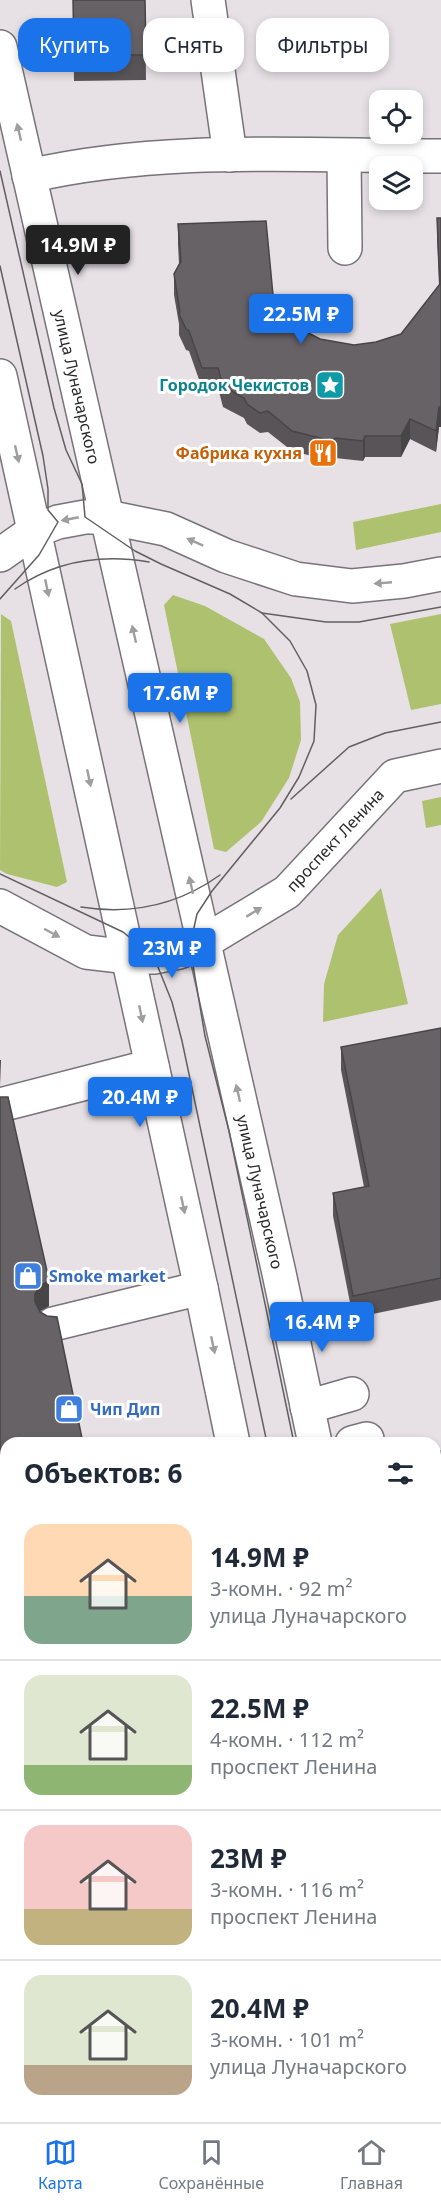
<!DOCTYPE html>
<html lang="ru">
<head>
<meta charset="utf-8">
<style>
  body { margin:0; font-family:"Noto Sans",sans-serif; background:#f6f6f7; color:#1f2937; height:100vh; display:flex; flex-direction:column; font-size:22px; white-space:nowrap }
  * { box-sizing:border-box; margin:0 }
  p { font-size:20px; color:#747a83 }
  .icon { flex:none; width:33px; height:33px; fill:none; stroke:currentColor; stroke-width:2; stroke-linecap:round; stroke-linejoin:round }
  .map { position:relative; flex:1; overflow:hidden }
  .details { position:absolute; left:0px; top:1437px; width:441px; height:686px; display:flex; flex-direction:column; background:#fff; border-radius:18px 18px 0 0; box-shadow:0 3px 9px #0003 }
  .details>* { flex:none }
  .top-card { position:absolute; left:18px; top:18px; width:405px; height:54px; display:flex; gap:12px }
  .buttons { position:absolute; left:369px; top:90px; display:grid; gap:12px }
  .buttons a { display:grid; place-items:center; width:54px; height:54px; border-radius:12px; background:#fff; box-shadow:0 3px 9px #0003; font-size:30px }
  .price { position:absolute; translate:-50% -51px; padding:0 14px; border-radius:6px; background:#1a73e8; color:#fff; font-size:20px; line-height:39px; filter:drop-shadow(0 2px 3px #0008) }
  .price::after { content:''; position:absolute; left:50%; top:36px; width:18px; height:14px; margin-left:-9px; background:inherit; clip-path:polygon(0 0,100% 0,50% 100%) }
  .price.selected { background:#222; color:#fff }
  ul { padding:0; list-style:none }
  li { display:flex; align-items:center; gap:18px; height:150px; padding:0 24px }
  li+li { border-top:2px solid #e0e1e3 }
  li span { display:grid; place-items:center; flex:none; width:168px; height:120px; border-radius:18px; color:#555 }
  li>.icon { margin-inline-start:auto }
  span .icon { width:72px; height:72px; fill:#fffc; stroke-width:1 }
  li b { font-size:26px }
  h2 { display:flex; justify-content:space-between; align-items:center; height:72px; padding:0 24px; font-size:26px }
  .chip { padding:0 21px; border-radius:18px; background:#fff; box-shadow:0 3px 9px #0003; font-size:21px; line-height:54px }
  .chip.selected { background:#1a73e8; color:#fff }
  .tabs { display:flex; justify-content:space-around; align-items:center; height:84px; border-top:2px solid #e0e1e3; background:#fff; font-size:16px; color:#747a83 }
  .tabs a { display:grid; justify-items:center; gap:3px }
  .tabs .selected { color:#1a73e8 }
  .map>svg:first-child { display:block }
</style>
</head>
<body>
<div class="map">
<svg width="441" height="2122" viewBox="0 0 441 2122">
  <rect width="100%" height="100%" fill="#e7e1e6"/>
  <g fill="#aec16e">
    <path d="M441 504V532L356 550 353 522Z"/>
    <path d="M173 595 205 606 264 639 291 678 300 702 301 740 289 778 261 822 226 852 214 849 164 605Z"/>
    <path d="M1 614 11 621 67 882 57 887 7 874 0 870Z"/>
    <path d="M441 614V704L411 710 390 624Z"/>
    <path d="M441 797V825L426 828 422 801Z"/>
    <path d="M381 888 408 1004 323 1022 324 984 338 935Z"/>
  </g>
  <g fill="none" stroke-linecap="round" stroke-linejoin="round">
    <g stroke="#797378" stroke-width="36">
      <g id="minor">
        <path d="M208 0 230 155"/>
        <path d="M344 156 345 248"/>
        <path d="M29 176C163 145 305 156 441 156"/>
        <path d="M4 1104 152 1066"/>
        <path d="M53 1324 201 1288"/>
        <path d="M307 1407 352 1394"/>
        <path d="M352 1443 367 1439"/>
        <path d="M0 2083 6 2081"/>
      </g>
    </g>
    <g stroke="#797378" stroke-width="36">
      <g id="major">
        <path d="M0 47 279 1273 315 1443"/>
        <path d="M0 376 201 1288 233 1443"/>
        <path d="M0 555 34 531 58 522 85 517H107L166 529 226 556 296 579 352 586 404 581 441 574"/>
        <path d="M0 906 86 952 129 957H154L179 952 204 942 287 892 395 776 441 766"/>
        <path d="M435 2005 441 2033"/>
        <path d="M371 2116 372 2122"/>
      </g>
    </g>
    <use href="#minor" stroke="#fff" stroke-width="33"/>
    <use href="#major" stroke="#fff" stroke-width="33"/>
    <g stroke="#625f62" stroke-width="1.5">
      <path d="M0 171 54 408 66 450 82 484 85 517 135 551 161 564 230 594 262 613 290 641 307 671 316 705 314 741 299 777 280 808 212 891 197 914 193 932 179 952 193 965 205 1036 229 1131 294 1443"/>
      <path d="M0 266 43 456 48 489V510L58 522 39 555 0 599"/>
      <path d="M15 589C55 561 102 554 149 562"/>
      <path d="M262 613 326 622H359L441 607"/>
      <path d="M291 799 349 747 385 733 441 722"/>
      <path d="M0 874 123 932 154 957 172 1002 182 1041 267 1443"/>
      <path d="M81 907C131 915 178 905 220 875"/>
      <path d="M408 2116 409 2122"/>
      <path d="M434 2116 435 2122"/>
    </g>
  </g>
  <g fill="#595458">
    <path d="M73 0H145L146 80 74 81Z"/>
    <path d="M437 218H441V427H439L436 452 410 439 401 457H365L363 461 335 458 332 461 292 451 268 432 260 433 247 424 244 418 223 407 218 388H202L189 351 186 350 179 335V324L174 295V274L179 264 178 244V224L273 295 289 323 320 339 354 345 376 342 401 334 439 286 437 238Z"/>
    <path d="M441 1028V1300L353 1318 333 1216V1193L364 1187 341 1070V1047Z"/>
    <path d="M0 1097 49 1306 40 1311 6 1443V1512L0 1484Z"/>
    <path d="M441 1451V1749L435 1720V1452Z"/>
  </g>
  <g fill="#484547">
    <path d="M439 407H441V427H439L436 452V431Z"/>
    <path d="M410 419V439L401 457V436Z"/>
    <path d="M365 436V457L363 461V441Z"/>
    <path d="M335 438V458L332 461V441Z"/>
    <path d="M0 1060H1L0 1086Z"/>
    <path d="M49 1280V1306L40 1311 35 1319V1294L40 1286Z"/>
    <path d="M6 2007V2033L0 2034V2009Z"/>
  </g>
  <g fill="#676266" stroke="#484547" stroke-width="1.5">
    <path d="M73 0H145L146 55H74Z"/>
    <path d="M437 218H441V407H439L436 431 410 419 401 436H365L363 441 335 438 332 441 292 431 268 411 260 413 247 404 244 398 223 386 218 368H202L189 331 186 329 179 314 180 312 174 274 181 261 178 224 266 221 273 295 289 323 320 339 354 345 376 342 401 334 440 284Z"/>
    <path d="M441 1028V1278L353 1296 333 1193 369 1186 341 1047Z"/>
    <path d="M0 1097H8L49 1280 40 1286 35 1294V1302L40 1312 47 1316 57 1317 83 1443H6V1487L0 1459Z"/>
    <path d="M441 1451V1724L435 1694V1452Z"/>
    <path d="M6 1883V2007L0 2009V1884Z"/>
    <path d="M6 2101V2116H221L223 2122H0V2102Z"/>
  </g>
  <defs><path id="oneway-solid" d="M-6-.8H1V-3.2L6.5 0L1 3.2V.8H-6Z" transform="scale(1.5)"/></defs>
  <g fill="#9f9e9f">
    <use href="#oneway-solid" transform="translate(19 132) rotate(-103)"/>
    <use href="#oneway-solid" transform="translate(17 454) rotate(77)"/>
    <use href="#oneway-solid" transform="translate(70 519) rotate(169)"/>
    <use href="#oneway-solid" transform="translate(195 542) rotate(-156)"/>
    <use href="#oneway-solid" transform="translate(383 583) rotate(175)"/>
    <use href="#oneway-solid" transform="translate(47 588) rotate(78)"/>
    <use href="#oneway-solid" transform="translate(134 634) rotate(-103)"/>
    <use href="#oneway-solid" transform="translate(89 778) rotate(78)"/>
    <use href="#oneway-solid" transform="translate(191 885) rotate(-103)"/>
    <use href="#oneway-solid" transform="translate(254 912) rotate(-31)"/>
    <use href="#oneway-solid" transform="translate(52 933) rotate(28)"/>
    <use href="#oneway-solid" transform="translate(141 1014) rotate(78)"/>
    <use href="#oneway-solid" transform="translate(238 1093) rotate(-103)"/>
    <use href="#oneway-solid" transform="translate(183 1205) rotate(78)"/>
    <use href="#oneway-solid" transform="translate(213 1345) rotate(78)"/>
  </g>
  <defs>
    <g id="sight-square" transform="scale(1.5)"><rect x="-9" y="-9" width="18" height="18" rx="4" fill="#0f9aa8" stroke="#fff"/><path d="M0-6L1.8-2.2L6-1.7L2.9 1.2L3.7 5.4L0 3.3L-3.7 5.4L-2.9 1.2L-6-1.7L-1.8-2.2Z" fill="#fff"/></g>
    <g id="restaurant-square" transform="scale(1.5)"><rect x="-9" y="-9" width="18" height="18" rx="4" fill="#e8710a" stroke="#fff"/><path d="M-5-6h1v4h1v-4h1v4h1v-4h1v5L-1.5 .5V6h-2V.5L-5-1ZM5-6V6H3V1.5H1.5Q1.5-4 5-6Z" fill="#fff"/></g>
    <g id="shop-square" transform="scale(1.5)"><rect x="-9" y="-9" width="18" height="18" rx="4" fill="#3f7fe0" stroke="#fff"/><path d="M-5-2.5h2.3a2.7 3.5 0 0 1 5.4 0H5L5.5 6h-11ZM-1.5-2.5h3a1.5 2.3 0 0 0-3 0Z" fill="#fff"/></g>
  </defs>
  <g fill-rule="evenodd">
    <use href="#sight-square" x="330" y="385"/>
    <use href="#restaurant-square" x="323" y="453"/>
    <use href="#shop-square" x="28" y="1276"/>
    <use href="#shop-square" x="69" y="1409"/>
  </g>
  <g text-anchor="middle" stroke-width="6" stroke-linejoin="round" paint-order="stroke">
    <g font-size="16" font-weight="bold" fill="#0d838f" stroke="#fff" text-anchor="end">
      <text x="309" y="391">Городок Чекистов</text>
    </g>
    <g font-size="16" fill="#292729" stroke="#fff">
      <text transform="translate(77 387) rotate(77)" y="6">улица Луначарского</text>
      <text transform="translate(335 840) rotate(-47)" y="6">проспект Ленина</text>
      <text transform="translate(260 1192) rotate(77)" y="6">улица Луначарского</text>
    </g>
    <g font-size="16" font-weight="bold" fill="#c56008" stroke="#fff" text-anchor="end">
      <text x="302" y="459">Фабрика кухня</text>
    </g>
    <g font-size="16" font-weight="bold" fill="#366cbe" stroke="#fff" text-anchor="start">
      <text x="49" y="1282">Smoke market</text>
      <text x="90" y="1415">Чип Дип</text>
    </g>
  </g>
</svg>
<div class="buttons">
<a><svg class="icon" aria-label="locate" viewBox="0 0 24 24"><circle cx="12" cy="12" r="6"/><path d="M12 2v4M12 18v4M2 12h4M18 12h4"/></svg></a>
<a><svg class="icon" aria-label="layers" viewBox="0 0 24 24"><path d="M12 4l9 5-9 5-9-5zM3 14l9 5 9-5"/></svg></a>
</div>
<b class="price selected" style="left:78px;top:276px">14.9M ₽</b>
<b class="price" style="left:301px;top:345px">22.5M ₽</b>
<b class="price" style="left:180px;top:724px">17.6M ₽</b>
<b class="price" style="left:172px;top:979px">23M ₽</b>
<b class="price" style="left:140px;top:1128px">20.4M ₽</b>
<b class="price" style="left:322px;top:1353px">16.4M ₽</b>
<div class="top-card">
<a class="chip selected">Купить</a>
<a class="chip">Снять</a>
<a class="chip">Фильтры</a>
</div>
<section class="details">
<h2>Объектов: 6<svg class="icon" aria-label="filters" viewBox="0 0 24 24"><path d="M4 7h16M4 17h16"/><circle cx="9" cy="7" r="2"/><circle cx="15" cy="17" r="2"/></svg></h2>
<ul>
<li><span style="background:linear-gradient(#ffd9b3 60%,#7fa58c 0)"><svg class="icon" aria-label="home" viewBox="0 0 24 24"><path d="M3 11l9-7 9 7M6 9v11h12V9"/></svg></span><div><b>14.9M ₽</b><p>3-комн. · 92 m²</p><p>улица Луначарского</p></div></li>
<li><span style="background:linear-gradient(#dfe7d0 75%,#8fb573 0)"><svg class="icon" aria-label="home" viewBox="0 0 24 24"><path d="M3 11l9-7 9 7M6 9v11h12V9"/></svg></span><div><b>22.5M ₽</b><p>4-комн. · 112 m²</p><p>проспект Ленина</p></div></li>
<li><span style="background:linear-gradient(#f6c9c9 70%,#c2b280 0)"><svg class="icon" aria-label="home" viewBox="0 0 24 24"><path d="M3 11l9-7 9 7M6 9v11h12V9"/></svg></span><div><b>23M ₽</b><p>3-комн. · 116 m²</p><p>проспект Ленина</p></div></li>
<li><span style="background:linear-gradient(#dfe7d0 75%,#b9a48a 0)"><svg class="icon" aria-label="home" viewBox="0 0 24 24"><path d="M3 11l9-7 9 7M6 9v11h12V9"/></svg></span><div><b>20.4M ₽</b><p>3-комн. · 101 m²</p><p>улица Луначарского</p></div></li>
</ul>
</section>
</div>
<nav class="tabs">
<a class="selected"><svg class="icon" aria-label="map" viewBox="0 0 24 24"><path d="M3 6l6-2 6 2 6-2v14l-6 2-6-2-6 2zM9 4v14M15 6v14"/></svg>Карта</a>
<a><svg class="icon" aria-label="saved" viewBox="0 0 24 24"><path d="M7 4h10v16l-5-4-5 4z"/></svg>Сохранённые</a>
<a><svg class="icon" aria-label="home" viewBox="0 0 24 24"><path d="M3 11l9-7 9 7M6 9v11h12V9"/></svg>Главная</a>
</nav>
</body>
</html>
